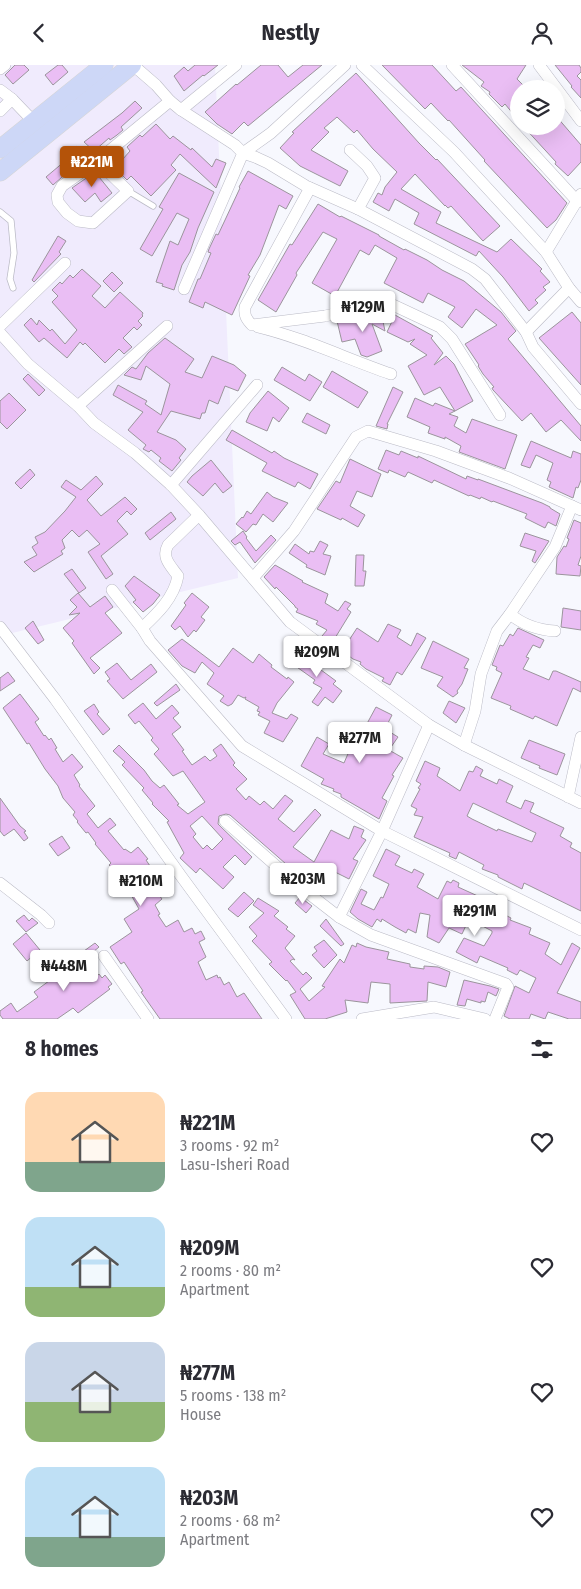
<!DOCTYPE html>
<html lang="en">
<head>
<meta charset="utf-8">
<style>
  body { margin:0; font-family:"Fira Sans Condensed",sans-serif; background:#f7f7f7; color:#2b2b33; height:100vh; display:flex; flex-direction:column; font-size:19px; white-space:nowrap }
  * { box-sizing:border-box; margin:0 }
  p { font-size:16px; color:#7c7c81 }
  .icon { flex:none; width:28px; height:28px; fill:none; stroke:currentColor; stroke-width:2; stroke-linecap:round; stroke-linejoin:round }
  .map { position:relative; height:954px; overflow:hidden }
  .side { display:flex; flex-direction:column; background:#fff; flex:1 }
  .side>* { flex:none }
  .tools { position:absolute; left:510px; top:15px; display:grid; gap:10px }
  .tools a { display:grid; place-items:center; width:55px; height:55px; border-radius:50%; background:#fff; box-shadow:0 5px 20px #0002; font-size:25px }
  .price { position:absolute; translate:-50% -42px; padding:0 11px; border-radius:5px; background:#fff; color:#222; font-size:16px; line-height:32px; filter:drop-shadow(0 1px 2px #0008) }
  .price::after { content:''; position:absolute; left:50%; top:30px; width:15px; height:11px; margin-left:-8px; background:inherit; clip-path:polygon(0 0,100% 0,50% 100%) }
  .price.on { background:#b45309; color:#fff }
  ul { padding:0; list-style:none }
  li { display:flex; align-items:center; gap:15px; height:125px; padding:0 25px }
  li span { display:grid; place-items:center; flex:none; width:140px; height:100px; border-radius:15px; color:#555 }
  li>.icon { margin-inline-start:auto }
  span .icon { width:60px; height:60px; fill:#fffc; stroke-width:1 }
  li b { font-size:21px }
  h2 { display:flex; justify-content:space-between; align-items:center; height:60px; padding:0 25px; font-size:21px }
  header { display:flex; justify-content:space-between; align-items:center; height:65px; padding:0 25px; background:#fff; font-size:22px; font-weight:700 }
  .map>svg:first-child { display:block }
</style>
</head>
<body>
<header><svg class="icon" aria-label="back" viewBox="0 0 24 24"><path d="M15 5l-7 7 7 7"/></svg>Nestly<svg class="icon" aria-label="person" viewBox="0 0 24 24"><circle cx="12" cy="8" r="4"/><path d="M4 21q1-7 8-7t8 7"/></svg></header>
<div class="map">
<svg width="581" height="954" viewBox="0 0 581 954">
  <rect width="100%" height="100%" fill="#f7f8fe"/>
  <path fill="#f0ebfd" d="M0 0H215L238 513 0 571Z"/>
  <g fill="#eabef4" stroke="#9b949c" fill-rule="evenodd">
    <path d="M15 0H24L29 5 13 19 5 10Z"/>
    <path d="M58 0H62L68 7 53 20 45 10Z"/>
    <path d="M195 0H218L204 11 203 10 184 26 174 11 184 2 188 6Z"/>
    <path d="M261 0H278L288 12 303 0H322L248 61 244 57 232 69 217 59 205 47 236 19 237 20Z"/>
    <path d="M382 0H432L456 26 461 22 567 138 556 155 547 163 484 96 485 95 449 55 448 56 431 38 425 44Z"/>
    <path d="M462 0H526L517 14 524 21 519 24V26L513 31 519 38V56L505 39 502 42 489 29 490 27 481 21 484 17Z"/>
    <path d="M555 0H579L581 3V7L577 11 581 15V33L571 22 572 21Z"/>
    <path d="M356 8 419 78 436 95 437 94 500 161 483 176 451 141 448 143 445 140V141L415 109 401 124 441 147 436 158 497 187 511 174 542 204 540 206 550 217 543 222 546 225 535 235 538 238 529 246 503 212 479 186 476 191 414 159 419 148 395 134 389 146 373 137 378 128 382 130 385 122 397 107 373 84 357 65 354 68 337 52 324 63 329 67 311 85 348 106 340 121 300 101 280 83 294 68 292 67Z"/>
    <path d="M135 36 142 43 121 62 123 65 117 70 110 75 109 73 94 86 84 77 122 48Z"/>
    <path d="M556 51 581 80V97L568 111 555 99 556 97 523 61H556Z"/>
    <path d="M156 59 170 74 173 71 191 85 192 83 212 102 216 94 226 98 216 123 180 89 171 100 176 105 151 131 131 111 127 115 115 103 130 86 127 82 140 70 142 72Z"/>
    <path d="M77 81 86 91 53 120 46 112 65 96 63 94Z"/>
    <path d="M248 106 293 131 286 144 279 140 260 190 248 210 250 211 232 250 205 237 203 243 189 237 198 214H200L211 188 208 187 209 184 216 169 218 170 240 123 239 122Z"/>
    <path d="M95 107 112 128 101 137 95 128 85 137 72 123Z"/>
    <path d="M179 108 214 127 198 163 190 187 182 200 174 225 162 221 163 219 156 217 170 176 178 180 189 154 177 148 152 191 140 184 163 144 159 142Z"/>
    <path d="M318 139 340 152 341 151 379 170V171L404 185 405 184 427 195 442 205 464 216 501 247 516 266 508 274 581 361V376L561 355 546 367 531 348 522 356 493 325 492 323 494 322 483 309 478 301 479 300 465 279 497 260 476 244 462 263 448 252 455 242 428 228 423 238 384 218 397 193 375 180 369 190 360 185 335 231 312 218 337 174 323 167 296 208 297 210 276 247 258 235 290 179 292 180Z"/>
    <path d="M58 171 66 176 59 187 61 189 34 217 32 215Z"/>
    <path d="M82 204 101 221 92 231 105 243 120 227 143 248 142 250 143 251 138 256 142 260 137 265 134 262 123 273 132 282 124 289 119 284 105 298 85 278 83 280 80 277 67 293 44 273 39 277 24 260 31 253 37 260 39 255 50 266 52 264 65 279 77 265 52 237 58 231 52 225 60 217 62 219 70 210 73 213Z"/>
    <path d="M112 207 123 218 114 227 103 216Z"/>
    <path d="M381 247 385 266 372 259 382 286 367 292 361 290 355 274 342 277 337 256Z"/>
    <path d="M572 247 581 258V320L539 273Z"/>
    <path d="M395 250 433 271 431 273 443 288 434 300 446 291 454 299 473 336 455 346 440 322 424 330 408 301 427 290 410 279 415 274 408 277 387 267Z"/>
    <path d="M165 273 194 294 185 307 202 313 212 291 234 300 246 310 238 326 225 321 218 339 209 335 205 348H202L200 354 171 346 157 367 176 375 186 384 179 393 181 395 172 406 159 396 161 393 151 385 149 387 143 384 146 380 128 365 143 347 113 330 118 320 147 336 145 339 161 350 170 319 146 301 141 315 124 310 132 302 136 304 148 288Z"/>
    <path d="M282 302 305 316 309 309 322 317 310 336 274 315Z"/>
    <path d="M332 306 368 327 358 343 323 322Z"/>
    <path d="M28 309 45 325 39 331 23 314Z"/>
    <path d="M393 322 403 327 387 359H388L387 364 376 361Z"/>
    <path d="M268 326 289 343 279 357 273 352 267 366 246 357 250 348Z"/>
    <path d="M9 328 26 345 7 364 0 357V336Z"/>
    <path d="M415 333 433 341 435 338 455 346 449 349 458 352 454 361 466 368 472 354 517 370 505 404 459 387 461 381 445 372V374L428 368 430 362 407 352Z"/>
    <path d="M307 348 330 360 326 369 302 357Z"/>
    <path d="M232 365 272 388 274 386 284 393 318 409 310 424 298 417 295 422 262 406 267 398 226 375Z"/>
    <path d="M531 376 571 393 573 386 581 389V415L578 423 576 422 573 433 549 422 551 417 547 415 553 398 536 390 530 403 521 400Z"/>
    <path d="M386 385 399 390 401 386 418 393V391L466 414 467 411 478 415V414L542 438 550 442V443L560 449 556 461 548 457 545 463 525 453 527 449 493 436 492 437 481 432 480 434 470 430 469 431 434 415 432 418 408 407 405 412 389 405 388 408 378 404Z"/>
    <path d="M350 394 381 409 372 432 357 426 350 441 365 450 358 462 342 453 341 455 317 444 336 416 340 418Z"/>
    <path d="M211 395 232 421 223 428 215 418 203 431 187 417 192 411Z"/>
    <path d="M30 404 35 410 21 424 15 418Z"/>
    <path d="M96 411 103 419 87 435 101 451 125 432 137 444 131 450 127 446 117 456 128 469 101 491 113 509 106 514 88 487 100 479 87 465 79 472 72 465 62 475 65 483 61 486 63 489 34 507 24 497 37 490 32 482 38 478 35 472 45 467 65 446 76 432 61 422 66 415 81 425Z"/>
    <path d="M267 427 273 432 288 438 273 457 263 449 256 460 253 459 246 467 236 459 242 452 243 453 247 446 251 449Z"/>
    <path d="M171 447 176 454 150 475 145 468Z"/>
    <path d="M574 455 581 458V491L578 500 581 501 580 511 556 509 557 492 564 481 566 482 569 474 567 473Z"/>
    <path d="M243 466 247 472 246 473 256 486 271 470 276 475 255 498 240 477 235 480 231 476Z"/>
    <path d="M525 468 549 476 535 498 532 496 536 486 520 481Z"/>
    <path d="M320 476 328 480 323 489 331 491 325 510 306 502 307 500 289 488 295 479 309 489 310 486 314 487Z"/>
    <path d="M356 490H364L363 506H366L364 521H355Z"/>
    <path d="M275 500 303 516 302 517 328 529 325 538 338 546 345 536 351 539 347 544 351 547 332 578 322 571 327 565 316 559 318 556 296 547 298 544 295 542V541L276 522 275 524 264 512Z"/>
    <path d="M72 504 86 523 79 528 64 509Z"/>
    <path d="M134 511 160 530 153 539 143 547 133 537 136 535 125 521Z"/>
    <path d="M78 528 90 542 105 531 113 542 105 548 122 568 90 593 100 603 94 609 72 578 74 576 63 563 80 548 69 550 77 542 70 535Z"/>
    <path d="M192 528 209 542 201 552 205 555 196 567 194 565 188 572 180 561 175 565 171 561 186 540 184 538Z"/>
    <path d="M563 543 581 546V565L561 562Z"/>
    <path d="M33 556 44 575 38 579 25 563Z"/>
    <path d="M388 559 401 565 397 572 411 581 417 568 426 573 402 610 397 607 390 620 382 616 384 613 366 604 360 599 361 597 353 594 342 586 357 563 378 577Z"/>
    <path d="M518 563 544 575 540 583 533 580 526 592 529 593 523 604 549 615 553 606H556L581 617V627L573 623 557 661 535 651 533 654 510 644 511 641 491 633 502 608 496 605 497 602 492 600 500 580 503 581 510 569 513 571Z"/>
    <path d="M182 574 219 602 233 583 253 598 259 589 272 600 271 602 287 614 288 612 294 617 277 638 272 648 287 654 291 649 298 653 283 677 264 668 270 656 258 650 260 647 257 646 259 642 245 634 246 632 244 633 238 630 232 639 228 641 220 636 224 631 207 619 214 608 202 597 195 608 182 601 168 585Z"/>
    <path d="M433 576 469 594 464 603 468 604 462 619 457 626 458 628 453 632 437 621 443 612 421 603Z"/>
    <path d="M294 585 336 616 333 619 342 626 333 638 325 632 318 641 312 637 322 623 313 618 315 615 287 595Z"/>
    <path d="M117 598 131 615 151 599 157 607 123 634 107 616 110 614 105 607Z"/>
    <path d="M8 607 15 616 0 626V613Z"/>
    <path d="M176 619 180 625 157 641 154 638Z"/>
    <path d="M20 629 39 654 35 657 44 671 45 670 49 675 51 673 57 683 55 684 63 697 72 689 83 702 74 710 80 720 79 721 95 741 87 749 98 763 110 753 116 760 108 766 124 785 125 784 131 788 138 782 148 794 146 795 152 804 150 805 165 822 159 830 162 834 155 840 160 849 158 850 166 862 178 855 184 867 192 863 195 869 201 866 205 874 199 877 206 892 198 897 206 915 217 910 218 913 220 912 224 920 229 917 237 932 244 928 262 954H160L148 937 141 927 143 926 124 897 121 899 110 882 132 867 124 854 139 844 125 819 135 810 124 802 117 808 109 800 111 798 95 779 96 778 88 767 86 768 77 757 78 756 73 750 75 747 63 733 58 721 45 704 29 678 27 679 3 643Z"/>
    <path d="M449 636 465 643 456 658 443 648Z"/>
    <path d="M143 638 156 654 172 640 179 648 173 653 181 662 172 669 184 685 182 686 192 700 205 691 210 696 217 691 213 685 221 679 235 698 233 700 247 714 236 724 246 735 249 731 260 740 264 736 273 744 285 730 293 736 278 754 294 767 315 744 321 750 293 782 314 797 331 765 349 774 354 761 364 765 361 772 366 775 353 794 358 796 349 814 335 807 324 826 304 811 302 813 230 750 226 749 219 751 218 759 252 792 245 800 235 790 223 802 234 812 223 824 200 803 196 808 180 793 184 788 167 757 169 756 152 739 153 738 142 725 144 723 122 700 125 697 113 686 119 680 144 705 152 716 160 723 164 720 179 739 177 740 188 749 205 737 183 706 173 711 154 689 159 684 151 675 153 673 139 656 135 659 128 650ZM202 751 223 774 212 785 207 780 203 784 193 772 196 769 190 761Z"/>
    <path d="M94 639 99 647 97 649 110 664 103 670 84 646Z"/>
    <path d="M376 642 392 650 385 664 398 672 389 685 403 693 392 710 394 711 382 733 387 736 379 754 341 732V729L333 726 334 724 321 719 324 714 301 701 317 672 329 679 323 689 344 698 350 684 340 679 349 660 363 666Z"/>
    <path d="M529 675 565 689 557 710 539 703 540 701 521 693Z"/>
    <path d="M425 696 440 703 437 711 460 726 469 706 473 707 476 701 483 705 480 711 497 719 499 714 513 721 506 737 521 744 525 735 534 738 530 747 564 763 560 771 572 778 570 782 581 788V846L524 818 522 824 498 812V810L482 804 484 800 459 787 456 794 449 791 450 788 414 772 423 752 414 750 417 744 411 741 420 724 418 723 421 719 416 716ZM473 738 536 768 532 777 498 764 497 766 472 754 467 751Z"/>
    <path d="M0 733 20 761 26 766 24 767 28 773 24 776 14 764 4 771 0 766Z"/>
    <path d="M62 771 70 783 58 791 49 779Z"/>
    <path d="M386 784 400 791 395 800 412 808 414 804 424 809 417 822 438 834 447 816 451 818 453 815 459 818 458 822 480 832 478 836 511 853 510 855 531 863 529 869 550 878 545 889 561 900 572 878 580 883 557 928 581 937V954H569L548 947 545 954 531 949 529 954H510L504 951 515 921 529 928 536 913 520 905 517 910 507 905 508 903 480 891 477 898 456 887 464 873 484 881 492 868V866L469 854 462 869 449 863 439 878 427 872 430 850 420 848 416 868 408 864 406 868 395 862 382 854 381 857 377 854 372 862 358 854 350 847 361 824 367 827 361 839 374 845 381 832 383 833 389 819 373 811Z"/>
    <path d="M244 827 254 836 238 852 228 844Z"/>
    <path d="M300 832 312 841 306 848 295 838Z"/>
    <path d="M258 833 279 846 274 851 288 862 286 864 295 871 285 883 295 895 293 894 290 896 303 910 306 907 312 913 300 924 309 936 325 922 322 921 340 894 344 898 352 880 356 882 357 878 366 882 389 887 387 894 410 899V902L424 904V901L438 902 450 907 446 922 428 917 427 936 390 938V919L371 917 368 938 345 935 347 947 325 954H305L290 930 296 927 287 915 286 916 269 899 272 897 252 876 257 871 249 862 264 848 253 840Z"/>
    <path d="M24 850 29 856 32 853 38 858 26 867 16 856Z"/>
    <path d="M326 854 344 879 341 881 320 861Z"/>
    <path d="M26 868 40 885 27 896 13 879Z"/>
    <path d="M324 875 337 890 324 903 312 890 317 886 314 882Z"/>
    <path d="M95 878 99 882 87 892 91 897 85 901 94 914 99 909 102 913 105 910 112 919 108 922 110 924 78 948 73 943 57 954H3L0 950V946L11 938 17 947 38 932 34 927 53 913 51 910Z"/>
    <path d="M464 915 490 921 499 924 496 931 488 927 485 937 481 936V938L467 934 465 941 457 940Z"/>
  </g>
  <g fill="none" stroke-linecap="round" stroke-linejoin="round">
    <g stroke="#bbbbc6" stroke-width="7">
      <g id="lane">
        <path d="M128 126 153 141"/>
        <path d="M0 147 11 156 14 188 10 214 13 223"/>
      </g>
    </g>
    <g stroke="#bbbbc6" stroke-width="12">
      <g id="street">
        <path d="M133 0 156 20 170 36"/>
        <path d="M362 0 454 87 546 187 581 129"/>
        <path d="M452 0 578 137"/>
        <path d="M539 0 581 56"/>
        <path d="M0 4 5 0"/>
        <path d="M0 25 12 34"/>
        <path d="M181 45 236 0"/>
        <path d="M0 46 12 34 34 57"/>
        <path d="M350 85 367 101 375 113 358 144"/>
        <path d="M243 88 255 92 268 98 306 121 358 144 472 204 485 214 526 267 533 282 581 339"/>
        <path d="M243 88 271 68 345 0"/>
        <path d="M97 96 128 126 93 158 78 156 67 148 58 137 57 130 62 121 97 96 170 36 181 45 235 80 243 88 184 224"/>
        <path d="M310 123 245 242C244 250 246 254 252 260L325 251 385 238 393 240 440 262 452 274 500 350"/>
        <path d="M569 223 581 237"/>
        <path d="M0 261 65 198"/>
        <path d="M258 262C304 273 347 294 391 309"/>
        <path d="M526 267 569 223 546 187"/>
        <path d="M0 268 28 299 78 341 94 358 135 388 171 420 199 450 290 557 429 660 464 680 581 738"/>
        <path d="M78 341 167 261"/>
        <path d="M171 420 257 320"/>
        <path d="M199 450 168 480C161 493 171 501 178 511 174 533 157 549 142 563L150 576 242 681 382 766 581 865"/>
        <path d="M253 513 294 466 356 372 368 366 436 386 509 413 581 445"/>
        <path d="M112 525 142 563"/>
        <path d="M510 549 555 482 572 441"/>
        <path d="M0 562 55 634 181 811 286 954"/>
        <path d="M464 680 475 646 481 609 497 566 510 549C522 559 539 565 555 566"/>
        <path d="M568 732 581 672"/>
        <path d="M225 756 299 821 339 852 371 870 506 919 508 922 495 954"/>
        <path d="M0 818 41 850 49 858"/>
        <path d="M339 852 382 766 429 660"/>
        <path d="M104 891 148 954"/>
        <path d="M362 954 434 942 485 954"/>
      </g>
    </g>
    <g stroke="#d6d6d7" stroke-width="19">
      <g id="primary">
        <path d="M0 84 104 0"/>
        <path d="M0 107 132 0"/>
      </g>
    </g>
    <use href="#lane" stroke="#fff" stroke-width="5.5"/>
    <use href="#street" stroke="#fff" stroke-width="11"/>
    <use href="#primary" stroke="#cdd7f7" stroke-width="18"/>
  </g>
</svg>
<div class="tools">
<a><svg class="icon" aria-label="layers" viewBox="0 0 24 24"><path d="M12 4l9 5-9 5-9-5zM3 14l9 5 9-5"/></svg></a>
</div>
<b class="price on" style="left:92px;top:123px">₦221M</b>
<b class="price" style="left:363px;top:268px">₦129M</b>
<b class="price" style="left:317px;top:613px">₦209M</b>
<b class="price" style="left:360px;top:699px">₦277M</b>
<b class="price" style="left:303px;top:840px">₦203M</b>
<b class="price" style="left:141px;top:842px">₦210M</b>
<b class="price" style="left:475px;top:872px">₦291M</b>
<b class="price" style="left:64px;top:927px">₦448M</b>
</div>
<section class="side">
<h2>8 homes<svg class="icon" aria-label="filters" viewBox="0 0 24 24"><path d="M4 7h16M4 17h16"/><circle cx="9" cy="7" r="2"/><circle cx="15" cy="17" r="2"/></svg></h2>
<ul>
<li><span style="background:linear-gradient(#ffd9b3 70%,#7fa58c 0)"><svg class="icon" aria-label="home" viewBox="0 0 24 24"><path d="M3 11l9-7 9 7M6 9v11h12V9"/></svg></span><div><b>₦221M</b><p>3 rooms · 92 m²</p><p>Lasu-Isheri Road</p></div><svg class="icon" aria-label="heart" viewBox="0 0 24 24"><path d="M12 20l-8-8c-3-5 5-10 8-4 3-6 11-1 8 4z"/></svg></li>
<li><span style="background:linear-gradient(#bfe0f5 70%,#8fb573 0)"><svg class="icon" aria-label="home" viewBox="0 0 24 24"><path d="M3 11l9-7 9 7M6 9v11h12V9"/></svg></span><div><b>₦209M</b><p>2 rooms · 80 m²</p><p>Apartment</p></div><svg class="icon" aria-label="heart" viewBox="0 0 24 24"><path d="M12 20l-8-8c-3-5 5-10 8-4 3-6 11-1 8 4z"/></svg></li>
<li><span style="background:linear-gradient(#c9d6e8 60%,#8fb573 0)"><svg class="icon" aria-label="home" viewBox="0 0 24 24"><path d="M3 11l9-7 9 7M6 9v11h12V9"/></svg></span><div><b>₦277M</b><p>5 rooms · 138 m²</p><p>House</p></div><svg class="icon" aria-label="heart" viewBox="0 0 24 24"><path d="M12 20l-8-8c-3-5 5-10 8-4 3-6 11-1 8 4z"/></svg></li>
<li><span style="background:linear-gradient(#bfe0f5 70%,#7fa58c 0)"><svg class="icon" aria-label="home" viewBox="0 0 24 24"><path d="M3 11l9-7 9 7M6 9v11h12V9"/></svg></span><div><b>₦203M</b><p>2 rooms · 68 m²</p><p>Apartment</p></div><svg class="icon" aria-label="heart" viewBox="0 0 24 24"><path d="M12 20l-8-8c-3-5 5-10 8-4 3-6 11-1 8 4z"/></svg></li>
</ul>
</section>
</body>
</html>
